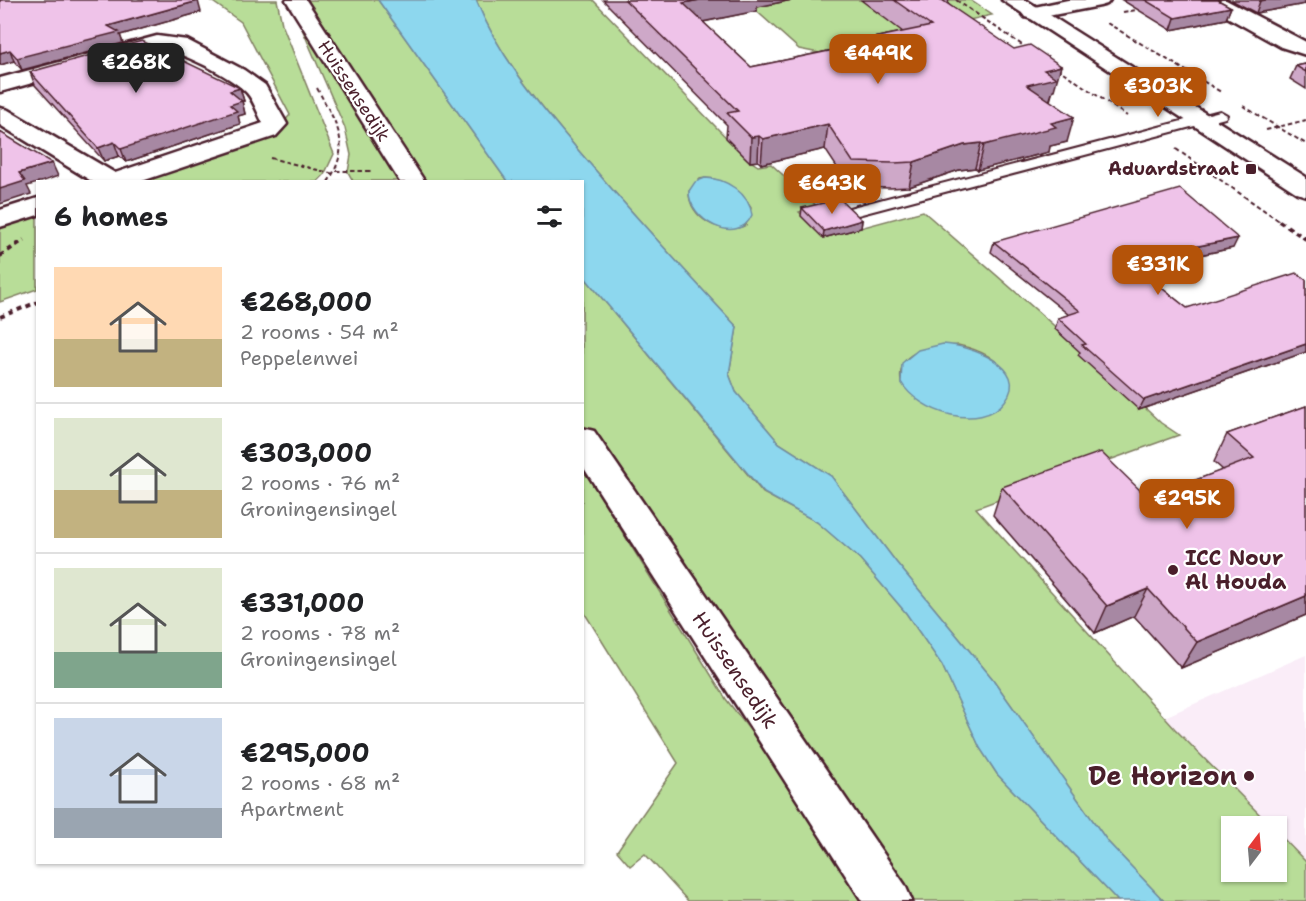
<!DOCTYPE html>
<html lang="en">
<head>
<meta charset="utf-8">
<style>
  body { margin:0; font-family:"Shantell Sans",sans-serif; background:#f6f6f6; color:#202124; height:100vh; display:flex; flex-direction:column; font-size:22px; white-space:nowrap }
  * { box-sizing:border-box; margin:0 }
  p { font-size:20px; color:#757577 }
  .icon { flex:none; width:33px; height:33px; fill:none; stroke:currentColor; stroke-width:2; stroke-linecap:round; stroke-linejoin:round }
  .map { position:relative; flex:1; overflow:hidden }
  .drawer { position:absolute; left:36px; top:180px; width:548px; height:684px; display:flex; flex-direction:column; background:#fff; border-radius:0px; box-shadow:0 2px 4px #0004 }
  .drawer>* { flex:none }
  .needle { width:39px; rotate:16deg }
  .buttons { position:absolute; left:1221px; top:816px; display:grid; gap:12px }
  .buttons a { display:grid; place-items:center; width:66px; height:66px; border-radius:0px; background:#fff; box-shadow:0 2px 4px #0004; font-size:30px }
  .price { position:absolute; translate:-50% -51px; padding:0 14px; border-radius:12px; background:#b45309; color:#fff; font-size:20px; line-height:39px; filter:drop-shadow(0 2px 3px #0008) }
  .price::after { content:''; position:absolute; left:50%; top:36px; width:18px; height:14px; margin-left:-9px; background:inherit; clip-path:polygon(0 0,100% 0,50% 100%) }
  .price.active { background:#222; color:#fff }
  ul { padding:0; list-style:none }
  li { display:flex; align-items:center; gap:18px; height:150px; padding:0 18px }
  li+li { border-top:2px solid #e0e0e0 }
  li span { display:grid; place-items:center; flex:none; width:168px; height:120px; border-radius:0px; color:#555 }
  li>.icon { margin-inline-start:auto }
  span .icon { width:72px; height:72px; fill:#fffc; stroke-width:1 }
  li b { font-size:26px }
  h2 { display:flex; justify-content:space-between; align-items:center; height:72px; padding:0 18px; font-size:26px }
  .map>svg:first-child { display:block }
</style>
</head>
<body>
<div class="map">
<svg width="1306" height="901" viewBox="0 0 1306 901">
  <rect width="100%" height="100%" fill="#fff"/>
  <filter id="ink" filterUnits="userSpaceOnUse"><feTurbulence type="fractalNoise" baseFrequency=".0167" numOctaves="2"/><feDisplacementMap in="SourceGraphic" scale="12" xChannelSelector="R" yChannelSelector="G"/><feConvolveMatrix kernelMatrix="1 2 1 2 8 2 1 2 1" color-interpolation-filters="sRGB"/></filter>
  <g filter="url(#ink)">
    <path fill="#faedf8" d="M1306 655V894L1277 864 1276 826H1240L1144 726Z"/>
    <g fill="#b8dd98" stroke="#817e62" stroke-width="1.5" fill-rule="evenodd">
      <path d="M210 0H277L282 24 334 154 324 175 317 182H121L279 127 290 115 241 22Z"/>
      <path d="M303 0H378L507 181H422Z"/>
      <path d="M476 0H593L746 158 758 166 771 164 817 206 799 212 827 237 923 211 1100 366 1161 423 1179 435 976 508 1175 729 1271 826H1232V872H1276L1277 832 1306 862V901H1164L1108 842 992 678 896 562 831 476 779 443 736 392 729 374 737 327C683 269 630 211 578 150 539 103 499 57 476 0ZM705 178C724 178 742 193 751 208L746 225C722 237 688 218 689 191L700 179ZM958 345C980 350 999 358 1009 379L986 413C944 422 933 406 901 382 896 347 933 348 958 345Z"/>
      <path d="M744 0H970L992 15 819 53 799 49Z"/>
      <path d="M293 8 403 181H353L348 172 351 155 345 128Z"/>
      <path d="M37 210V289L0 302V223Z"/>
      <path d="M582 274 763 493 817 522 860 559 906 613 942 665 980 748 997 774 1118 901H898L582 424Z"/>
      <path d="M582 467 726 699 772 759 866 901H688L645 854 630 866 617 851 678 763 582 609Z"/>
    </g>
    <g fill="#8dd7ee" stroke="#728da0" stroke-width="1.5">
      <path d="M378 0H476C499 57 539 104 578 150 630 211 683 269 737 327L729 374 736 392 779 443 831 476 896 562 992 678 1108 842 1164 901H1118L997 774 980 748 942 665 906 613 860 559 817 522 764 493 582 274V182L507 181Z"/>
      <path d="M705 178C726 178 749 193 752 215 738 247 688 220 689 191L695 182Z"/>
      <path d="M943 344C967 345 1032 366 1005 401 981 433 918 412 901 382L902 363 918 350Z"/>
    </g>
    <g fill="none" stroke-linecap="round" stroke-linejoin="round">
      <g stroke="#4a1f2b" stroke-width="4">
        <path id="service" d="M1220 111 1227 115 1225 118 854 216 846 211 849 208Z"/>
      </g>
      <g stroke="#4a1f2b" stroke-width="5">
        <g id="minor">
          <path d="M286 0H306L425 182H400Z"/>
          <path d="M1068 0H1110L1107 4 1100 6 1032 19 1025 17 1022 13 1025 9Z"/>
          <path d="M1201 0H1226L1306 42V55L1281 47 1204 4Z"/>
          <path d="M157 36 187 40 244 70 265 85 287 124 276 136 139 182H93L0 125V108L8 110 115 173 263 123C258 114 254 101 247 93 230 75 181 52 158 48L0 92V78Z"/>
          <path d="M38 198V215L0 227V210Z"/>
          <path d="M582 428 594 431 905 885 912 901H862L582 465Z"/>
        </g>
      </g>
      <g stroke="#4a1f2b" stroke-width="5">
        <path id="tertiary" d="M1002 0H1026L1306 177V196L1297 193Z"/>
      </g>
      <g stroke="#4a1f2b" stroke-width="2" stroke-dasharray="4.5 3" stroke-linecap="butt">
        <path d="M956 0 1028 49"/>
        <path d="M1123 12 1143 9"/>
        <path d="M1107 23 1221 92"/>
        <path d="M1057 68 1127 116"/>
        <path d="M317 88C336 124 353 143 328 182"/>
        <path d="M1243 106 1306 144"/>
        <path d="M1266 130 1306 120"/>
        <path d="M1176 149 1281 222"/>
        <path d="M270 158 334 174"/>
        <path d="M336 171H372"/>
      </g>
      <g stroke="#4a1f2b" stroke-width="4" stroke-dasharray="5 4.5" stroke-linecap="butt">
        <path d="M1279 221 1306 239"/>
        <path d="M0 256 24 240"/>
        <path d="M0 317 38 302"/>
      </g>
      <use href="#service" fill="#fff" fill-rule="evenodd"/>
      <use href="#minor" fill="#fff" fill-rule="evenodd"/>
      <use href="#tertiary" fill="#fff" fill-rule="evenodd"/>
    </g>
    <g fill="#cea8c8" stroke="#4a1f2b" stroke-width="1.5">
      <path d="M0 0 201 12 120 35 123 43 22 70 14 61 0 65Z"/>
      <path d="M603 0H792L757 7V11L703 22 751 67 838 49 839 45 903 32 861 0H949L948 4 1054 90H1053L1050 101 1067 142 1050 146 1049 152 1041 154 978 170 975 168 959 170 909 187 890 188 850 187 825 149 761 164 758 161 750 162 726 138 727 125Z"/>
      <path d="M1122 0H1218L1231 7 1226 19 1171 30Z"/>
      <path d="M1231 0H1306V5L1305 4 1256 13Z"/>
      <path d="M1306 64V89L1290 79 1296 66Z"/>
      <path d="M30 72 240 88 244 101H242L245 114 238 116 240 124 126 162 119 156 104 161 35 85Z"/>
      <path d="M802 208 862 220 861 228 823 238 801 216Z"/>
      <path d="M994 242 1233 248 1166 262 1164 266 1143 273 1187 308 1306 280V352L1139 410 1078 355 1080 352 1055 329 1058 318 1069 315 991 252Z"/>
      <path d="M1306 406V615L1181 668 1134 616 1095 633 993 515 1002 487 1148 498 1223 470 1214 462 1227 434Z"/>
    </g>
    <g fill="#a788a3" stroke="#4a1f2b" stroke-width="1.5">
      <path d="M700 0H792L757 7V11L682 26 683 3Z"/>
      <path d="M1266 0H1306L1305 4 1256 13 1260 1Z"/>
      <path d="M198 1 201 12 120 35 123 43 22 70 17 58 108 26Z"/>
      <path d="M1231 7 1226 19 1171 30 1175 18Z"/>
      <path d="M10 50 14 61 0 65V53Z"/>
      <path d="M1061 66 1054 90H1053L1049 102 1027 85 1044 70Z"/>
      <path d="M240 88 244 101H242L245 114 238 116 240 124 126 162 121 149 230 105V91Z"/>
      <path d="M1074 117 1067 142 1050 146 1049 152 1041 154 978 170 984 145 1051 123Z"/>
      <path d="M828 124 825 149 761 164 763 139Z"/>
      <path d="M759 136 758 161 750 162 751 137Z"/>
      <path d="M114 142 119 156 104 161 98 148Z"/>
      <path d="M981 143 975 168 959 170 909 187 914 162 964 145Z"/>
      <path d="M52 163 58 176 41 182H38V183L27 186 31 194 0 204V189L19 173Z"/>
      <path d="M862 220 861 228 823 238 824 231Z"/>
      <path d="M1238 238 1233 248 1166 262 1164 266 1131 277 1135 267 1164 253Z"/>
      <path d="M1306 344V352L1139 410 1144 400Z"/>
      <path d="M1148 589 1134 616 1095 633 1107 606Z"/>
      <path d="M1306 596V615L1181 668 1197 642Z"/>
    </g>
    <g fill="#efc3e9" stroke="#4a1f2b" stroke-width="1.5">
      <path d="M0 0H197L198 1 108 26 119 32 17 58 10 50 0 53Z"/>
      <path d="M625 0H700L683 3 751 67 843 48 839 45 931 26 894 0H943H942L1014 49 1030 45 1061 66 1044 70 1056 78 1027 85 1074 117 1051 123 1056 127 984 145 981 143 964 145 914 162 894 163 853 162 828 124 763 139 759 136 751 137 727 113 738 111Z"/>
      <path d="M1145 0H1218L1231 7 1175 18Z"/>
      <path d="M142 41 240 88 230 91 242 101 230 105 237 111 121 149 114 142 98 148 30 72Z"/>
      <path d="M1306 64V72L1296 66Z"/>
      <path d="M0 132 52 163 19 173 25 181 0 189Z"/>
      <path d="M1180 189 1238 238 1164 253 1168 256 1135 267 1187 308 1296 273 1306 280V344L1144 400 1082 345 1086 344 1058 318 1080 311 994 242Z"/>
      <path d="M840 199 862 220 824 231 802 208Z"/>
      <path d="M1306 406V596L1197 642 1148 589 1107 606 1002 487 1101 452 1148 498 1254 458 1227 434Z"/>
    </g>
  </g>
  <g fill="#4a1f2b" stroke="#fff" stroke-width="2">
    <rect x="1245" y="163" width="12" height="12" rx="3"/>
    <circle cx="1173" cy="570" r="6"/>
    <circle cx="1249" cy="776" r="6"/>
  </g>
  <g text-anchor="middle" stroke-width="4.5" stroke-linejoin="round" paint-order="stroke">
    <g font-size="18" fill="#4a1f2b" stroke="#fff">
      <text transform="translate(354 91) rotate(57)" y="6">Huissensedijk</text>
    </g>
    <g font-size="18" font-weight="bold" fill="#4a1f2b" stroke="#fff" text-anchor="end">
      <text x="1239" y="175">Aduardstraat</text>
    </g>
    <g font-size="21" font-weight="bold" fill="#4a1f2b" stroke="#fff" text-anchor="start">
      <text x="1185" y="565">ICC Nour<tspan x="1185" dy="24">Al Houda</tspan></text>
    </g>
    <g font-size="21" fill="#4a1f2b" stroke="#fff">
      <text transform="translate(735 670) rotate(56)" y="7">Huissensedijk</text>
    </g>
    <g font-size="26" font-weight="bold" fill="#4a1f2b" stroke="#fff" text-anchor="end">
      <text x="1237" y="785">De Horizon</text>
    </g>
  </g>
</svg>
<div class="buttons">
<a><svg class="needle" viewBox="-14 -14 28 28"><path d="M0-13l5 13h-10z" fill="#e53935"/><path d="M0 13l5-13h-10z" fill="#757577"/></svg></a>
</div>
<b class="price" style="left:878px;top:85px">€449K</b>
<b class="price active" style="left:136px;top:94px">€268K</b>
<b class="price" style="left:1158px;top:118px">€303K</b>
<b class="price" style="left:832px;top:215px">€643K</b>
<b class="price" style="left:1158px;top:296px">€331K</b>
<b class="price" style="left:1187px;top:530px">€295K</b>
<section class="drawer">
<h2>6 homes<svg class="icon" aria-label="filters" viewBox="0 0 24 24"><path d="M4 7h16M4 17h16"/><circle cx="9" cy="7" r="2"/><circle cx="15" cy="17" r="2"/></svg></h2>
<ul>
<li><span style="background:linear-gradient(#ffd9b3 60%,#c2b280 0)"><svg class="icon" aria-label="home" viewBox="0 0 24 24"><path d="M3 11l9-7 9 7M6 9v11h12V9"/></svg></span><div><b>€268,000</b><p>2 rooms · 54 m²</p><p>Peppelenwei</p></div></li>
<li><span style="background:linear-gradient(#dfe7d0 60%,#c2b280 0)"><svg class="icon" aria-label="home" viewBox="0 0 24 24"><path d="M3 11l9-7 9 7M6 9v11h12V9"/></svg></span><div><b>€303,000</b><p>2 rooms · 76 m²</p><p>Groningensingel</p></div></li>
<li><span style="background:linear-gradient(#dfe7d0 70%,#7fa58c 0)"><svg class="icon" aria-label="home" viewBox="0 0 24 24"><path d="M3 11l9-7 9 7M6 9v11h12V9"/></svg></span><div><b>€331,000</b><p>2 rooms · 78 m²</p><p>Groningensingel</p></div></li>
<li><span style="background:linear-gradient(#c9d6e8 75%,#9aa5b1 0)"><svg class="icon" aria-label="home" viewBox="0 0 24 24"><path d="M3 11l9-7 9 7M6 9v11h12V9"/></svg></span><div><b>€295,000</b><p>2 rooms · 68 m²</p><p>Apartment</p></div></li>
</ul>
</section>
</div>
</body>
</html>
